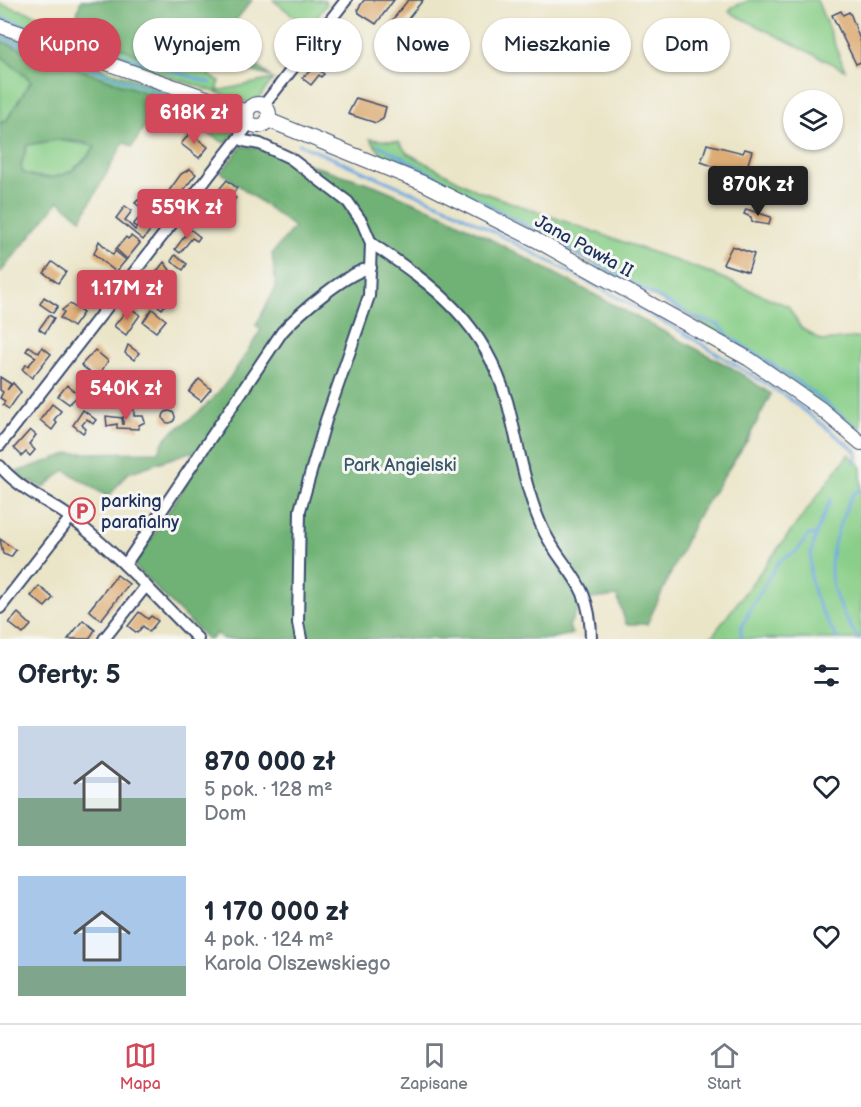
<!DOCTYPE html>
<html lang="pl">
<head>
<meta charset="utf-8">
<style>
  body { margin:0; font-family:"Balsamiq Sans",sans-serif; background:#f6f6f7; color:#1f2937; height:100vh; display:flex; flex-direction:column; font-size:22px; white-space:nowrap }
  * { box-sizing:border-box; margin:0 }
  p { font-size:20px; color:#747a83 }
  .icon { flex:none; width:33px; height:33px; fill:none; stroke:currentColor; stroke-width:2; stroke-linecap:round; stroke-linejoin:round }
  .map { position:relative; height:639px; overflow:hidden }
  .panel { display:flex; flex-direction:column; background:#fff; flex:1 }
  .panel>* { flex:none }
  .guide { position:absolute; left:18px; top:18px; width:825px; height:54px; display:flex; gap:12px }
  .tools { position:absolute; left:783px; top:90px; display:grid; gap:12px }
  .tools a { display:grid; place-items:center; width:60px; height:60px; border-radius:50%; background:#fff; box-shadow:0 2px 4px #0004; font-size:30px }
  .price { position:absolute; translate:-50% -51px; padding:0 14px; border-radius:6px; background:#d1495b; color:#fff; font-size:20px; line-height:39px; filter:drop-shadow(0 2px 3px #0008) }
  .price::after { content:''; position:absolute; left:50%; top:36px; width:18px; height:14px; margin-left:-9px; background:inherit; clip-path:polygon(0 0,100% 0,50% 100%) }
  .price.active { background:#222; color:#fff }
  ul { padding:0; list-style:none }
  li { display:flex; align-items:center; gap:18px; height:150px; padding:0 18px }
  li span { display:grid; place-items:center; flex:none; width:168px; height:120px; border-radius:0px; color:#555 }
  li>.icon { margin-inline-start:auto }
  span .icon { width:72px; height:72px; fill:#fffc; stroke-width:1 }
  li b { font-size:26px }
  h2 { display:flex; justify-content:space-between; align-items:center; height:72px; padding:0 18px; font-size:26px }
  .pill { padding:0 21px; border-radius:27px; background:#fff; box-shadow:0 2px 4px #0004; font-size:21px; line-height:54px }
  .pill.active { background:#d1495b; color:#fff }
  .tabs { display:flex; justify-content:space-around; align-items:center; height:84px; border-top:2px solid #e0e1e3; background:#fff; font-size:16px; color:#747a83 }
  .tabs a { display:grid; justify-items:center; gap:3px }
  .tabs .active { color:#d1495b }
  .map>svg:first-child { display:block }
</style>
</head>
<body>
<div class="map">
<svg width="861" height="639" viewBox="0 0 861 639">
  <rect width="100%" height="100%" fill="#f6f6f2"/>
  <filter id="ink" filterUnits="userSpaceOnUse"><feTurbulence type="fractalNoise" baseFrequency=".0167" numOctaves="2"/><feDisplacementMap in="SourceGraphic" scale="12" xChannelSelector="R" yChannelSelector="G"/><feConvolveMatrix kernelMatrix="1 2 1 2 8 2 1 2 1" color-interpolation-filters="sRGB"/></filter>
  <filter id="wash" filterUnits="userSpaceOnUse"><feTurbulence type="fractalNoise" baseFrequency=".008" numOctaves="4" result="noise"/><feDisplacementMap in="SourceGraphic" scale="24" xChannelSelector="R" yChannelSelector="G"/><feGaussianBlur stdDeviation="1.35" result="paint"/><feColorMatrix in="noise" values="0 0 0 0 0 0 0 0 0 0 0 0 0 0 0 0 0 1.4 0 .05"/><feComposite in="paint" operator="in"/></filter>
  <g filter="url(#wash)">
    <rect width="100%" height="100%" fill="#ebe5c8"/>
    <g fill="#8acf89" stroke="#527f74" stroke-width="1.5">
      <path d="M273 0H325L326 5 309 28Z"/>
      <path d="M750 0H817L845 70 729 12 732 7Z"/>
      <path d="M0 4 113 37 137 55 140 45 153 43 211 67 209 76 220 81 217 91 273 79 260 97 248 103 0 20Z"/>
      <path d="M0 33 229 112 237 121V131L225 143 211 135 212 126 179 105 0 41Z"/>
      <path d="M0 55 31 81 6 121 0 123Z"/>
      <path d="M370 139 399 142 407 153 476 190 708 272 769 298 788 306 801 328 822 341 861 337V436L772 367 686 314 500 214 386 160Z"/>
      <path d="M57 140 95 146C76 174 56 184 23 173L21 167 27 145Z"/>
      <path d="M849 454 861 466V639H710Z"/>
    </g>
    <g fill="#6fb275" stroke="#45706a" stroke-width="1.5" fill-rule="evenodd">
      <path d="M81 0H252L222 38 271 77 214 60 211 67 153 43 140 45 137 55 117 46 113 37 73 28Z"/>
      <path d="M0 41 179 105 203 116 212 126 211 135 187 119 157 107 132 147 124 142 81 219 59 201 0 273V123L6 121 31 81 0 55ZM57 140 83 142 95 147C76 174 56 185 23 173L21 166 27 145Z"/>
      <path d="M242 146 257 148 374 185 447 216 732 368 771 394 748 439 697 517 647 624H626L617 596 583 600 569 626 572 634 549 639H223L216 633 212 639H207L134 566 187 482 193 451 128 473 108 497 65 470 43 488 33 482 23 483 13 473 71 453 159 452C165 431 177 431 193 417 223 393 241 362 261 330L256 325 276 287 272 254 294 227 221 172Z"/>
    </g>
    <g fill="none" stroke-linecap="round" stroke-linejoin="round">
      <g stroke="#71a9e0" stroke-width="3">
        <path d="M0 17 211 83"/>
        <path d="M0 37 204 108"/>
        <path d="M299 144 449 208 677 329 787 397 856 451 857 457 853 463"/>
        <path d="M379 145 694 317 719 325 730 337 795 379 861 431"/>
        <path d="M831 499C803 558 801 583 838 639"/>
        <path d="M741 639V628L752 606 779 561 797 551 808 535 816 534"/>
        <path d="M859 639C826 592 823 564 845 511 849 503 851 491 861 490"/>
      </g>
    </g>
    <g id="blocks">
      <g fill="#ddac74">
        <path d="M364 0H394L376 24 359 13 358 9Z"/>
        <path d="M408 0H423L396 34 387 27Z"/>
        <path d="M841 11 843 15 849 12 851 15 861 43V62L856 64 832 15Z"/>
        <path d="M296 18 309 28 297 43 284 33Z"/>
        <path d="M544 27 557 33 549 52 537 47 540 40 544 42 548 34 542 32Z"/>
        <path d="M315 67 324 74 321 77 319 75 311 85 302 78Z"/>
        <path d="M356 98 386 107 383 119 376 123 348 114Z"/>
        <path d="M190 133 208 147 199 158 181 144Z"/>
        <path d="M707 144 743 153 745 149 752 151 747 167 742 166 739 175 701 162Z"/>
        <path d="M190 169 196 174 179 196 175 193 173 196 168 192 181 174Z"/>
        <path d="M227 180 237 188 232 195 236 198 231 204 216 193Z"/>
        <path d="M158 197 169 206 158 221 135 203 138 200 150 207Z"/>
        <path d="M209 203 215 208 212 211 217 214V218L210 224 199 216Z"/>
        <path d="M125 206 132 211 125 220 135 230 137 227 133 225 138 219 141 222 145 217 155 224 143 240 116 218Z"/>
        <path d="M746 209 771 217 769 225 752 222 751 217 744 214Z"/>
        <path d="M190 229 200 237 197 241 192 238 180 253 175 249Z"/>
        <path d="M131 236 140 243 127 259 116 249 126 237 128 239Z"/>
        <path d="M99 241 113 255 115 251 126 260 116 272 94 254Z"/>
        <path d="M732 246 754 254 748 272 723 264Z"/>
        <path d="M175 255 187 264 183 270 171 261Z"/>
        <path d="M52 262 66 272 58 283 44 273Z"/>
        <path d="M164 262 173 274 166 284 162 281 157 288 170 298 162 309 148 298V295L156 282 154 275Z"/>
        <path d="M98 273 109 282 99 295 87 286 92 276 94 278Z"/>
        <path d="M44 297 58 306 53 313 40 304Z"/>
        <path d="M70 304 83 313 73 327 60 318 64 312 62 310Z"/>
        <path d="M129 307 140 315 126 335 114 326Z"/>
        <path d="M152 309 166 320 156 332 143 322Z"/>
        <path d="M49 315 54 318 45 333 39 329Z"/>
        <path d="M128 345 139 353 134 360 125 353Z"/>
        <path d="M29 346 39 353 42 347 51 354 32 378 22 369 26 365 28 366 36 357 26 351Z"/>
        <path d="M95 350 108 361 97 378 81 365Z"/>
        <path d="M130 375 136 380 132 384 134 386 128 393H124L119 388Z"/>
        <path d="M0 377 11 384 7 390 13 383 21 392 9 409 3 405 5 401 0 398 3 392 0 390Z"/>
        <path d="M199 379 211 389 201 401 189 392Z"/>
        <path d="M67 385 79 395 69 404 58 396Z"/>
        <path d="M52 404 61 411 54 420 57 423 52 430 40 420Z"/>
        <path d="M83 410 96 420 93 424 87 419 82 425 86 429 83 433 73 425Z"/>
        <path d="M127 410H134V416H143L145 422 139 425V429L117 428V424L107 426 106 416 122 418 123 425V417L127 416Z"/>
        <circle cx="169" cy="417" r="6"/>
        <path d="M30 430 36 435 29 444 35 450 30 456 26 452 22 456 14 448Z"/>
        <path d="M0 539 16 550 11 557 3 554Z"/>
        <path d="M117 575 129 584 101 620 89 610Z"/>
        <path d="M39 586 53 598 45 607 31 596Z"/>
        <path d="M139 612 148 619 151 616 158 621 149 632 143 626 137 633 128 626Z"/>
        <path d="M18 613 31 625 23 634 9 623Z"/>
        <path d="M83 620 95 630 89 639H68Z"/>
      </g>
    </g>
  </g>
  <g filter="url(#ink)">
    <use href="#blocks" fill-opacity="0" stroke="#3a4a6e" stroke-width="1.5"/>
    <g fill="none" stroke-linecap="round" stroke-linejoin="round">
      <g stroke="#3a4a6e" stroke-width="14">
        <g id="minor">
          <path d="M264 105 346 0"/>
          <path d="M244 141 260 144 290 158 348 202 362 222 371 243 369 296 326 420 300 510 298 623 301 639"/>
          <path d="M371 243C436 287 484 322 507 401 518 442 524 486 541 525 561 571 591 578 591 639"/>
          <path d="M0 445 250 123"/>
          <path d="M0 466C20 490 47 500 71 518 117 553 157 598 198 639"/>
          <path d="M125 565 282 332C298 314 348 271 371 268"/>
          <path d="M0 608 71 517"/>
          <path d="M104 639 146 586"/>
        </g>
      </g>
      <g stroke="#3a4a6e" stroke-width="16">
        <g id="major">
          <path d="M0 26 247 112"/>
          <circle cx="258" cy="115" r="11"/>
          <path d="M268 120 423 183 536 240 749 359 821 409 861 443"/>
        </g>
      </g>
      <use href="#minor" stroke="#fff" stroke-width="10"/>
      <use href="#major" stroke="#fff" stroke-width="14"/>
    </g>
  </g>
  <defs>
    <g id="parking-ring" transform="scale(1.35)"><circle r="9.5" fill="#f6f6f2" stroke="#d1495b" stroke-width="1.5"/><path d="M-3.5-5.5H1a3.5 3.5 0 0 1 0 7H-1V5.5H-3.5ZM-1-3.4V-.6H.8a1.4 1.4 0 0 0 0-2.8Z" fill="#d1495b"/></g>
  </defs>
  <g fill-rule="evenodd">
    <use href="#parking-ring" x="82" y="511"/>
  </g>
  <g text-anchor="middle" stroke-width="6" stroke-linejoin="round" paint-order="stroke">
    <g font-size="18" fill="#1b2f5e" stroke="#f6f6f2">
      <text transform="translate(584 246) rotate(29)" y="6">Jana Pawła II</text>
    </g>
    <g font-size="18" fill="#375769" stroke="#f6f6f2">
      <text x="400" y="471">Park Angielski</text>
    </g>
    <g font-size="18" fill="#1b2f5e" stroke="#f6f6f2" text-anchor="start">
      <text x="101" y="507">parking<tspan x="101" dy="21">parafialny</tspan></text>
    </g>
  </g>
</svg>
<div class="tools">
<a><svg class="icon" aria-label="layers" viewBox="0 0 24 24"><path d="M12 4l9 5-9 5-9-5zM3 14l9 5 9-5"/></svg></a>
</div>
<b class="price" style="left:194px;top:145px">618K zł</b>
<b class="price active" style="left:758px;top:217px">870K zł</b>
<b class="price" style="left:187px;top:240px">559K zł</b>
<b class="price" style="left:127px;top:321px">1.17M zł</b>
<b class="price" style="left:126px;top:421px">540K zł</b>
<div class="guide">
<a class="pill active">Kupno</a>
<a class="pill">Wynajem</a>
<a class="pill">Filtry</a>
<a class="pill">Nowe</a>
<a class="pill">Mieszkanie</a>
<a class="pill">Dom</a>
</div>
</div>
<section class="panel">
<h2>Oferty: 5<svg class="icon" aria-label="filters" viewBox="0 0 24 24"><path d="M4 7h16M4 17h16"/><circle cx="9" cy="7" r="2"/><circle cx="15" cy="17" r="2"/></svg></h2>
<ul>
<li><span style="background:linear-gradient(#c9d6e8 60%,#7fa58c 0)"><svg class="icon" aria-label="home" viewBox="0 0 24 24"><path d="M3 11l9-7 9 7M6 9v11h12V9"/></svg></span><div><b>870 000 zł</b><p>5 pok. · 128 m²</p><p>Dom</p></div><svg class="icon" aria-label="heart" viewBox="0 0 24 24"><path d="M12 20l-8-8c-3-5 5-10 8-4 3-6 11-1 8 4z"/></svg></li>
<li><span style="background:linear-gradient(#a9c7e8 75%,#7fa58c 0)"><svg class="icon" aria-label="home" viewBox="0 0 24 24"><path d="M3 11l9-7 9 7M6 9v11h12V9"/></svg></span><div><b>1 170 000 zł</b><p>4 pok. · 124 m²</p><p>Karola Olszewskiego</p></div><svg class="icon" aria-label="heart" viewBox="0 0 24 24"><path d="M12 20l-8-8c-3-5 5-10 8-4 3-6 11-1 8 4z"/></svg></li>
</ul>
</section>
<nav class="tabs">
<a class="active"><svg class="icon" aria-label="map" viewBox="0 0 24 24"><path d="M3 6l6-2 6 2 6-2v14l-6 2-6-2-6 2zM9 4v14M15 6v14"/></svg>Mapa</a>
<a><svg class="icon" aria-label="saved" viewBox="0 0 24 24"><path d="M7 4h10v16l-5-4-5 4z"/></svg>Zapisane</a>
<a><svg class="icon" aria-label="home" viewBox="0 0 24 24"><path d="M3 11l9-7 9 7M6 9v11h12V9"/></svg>Start</a>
</nav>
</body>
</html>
